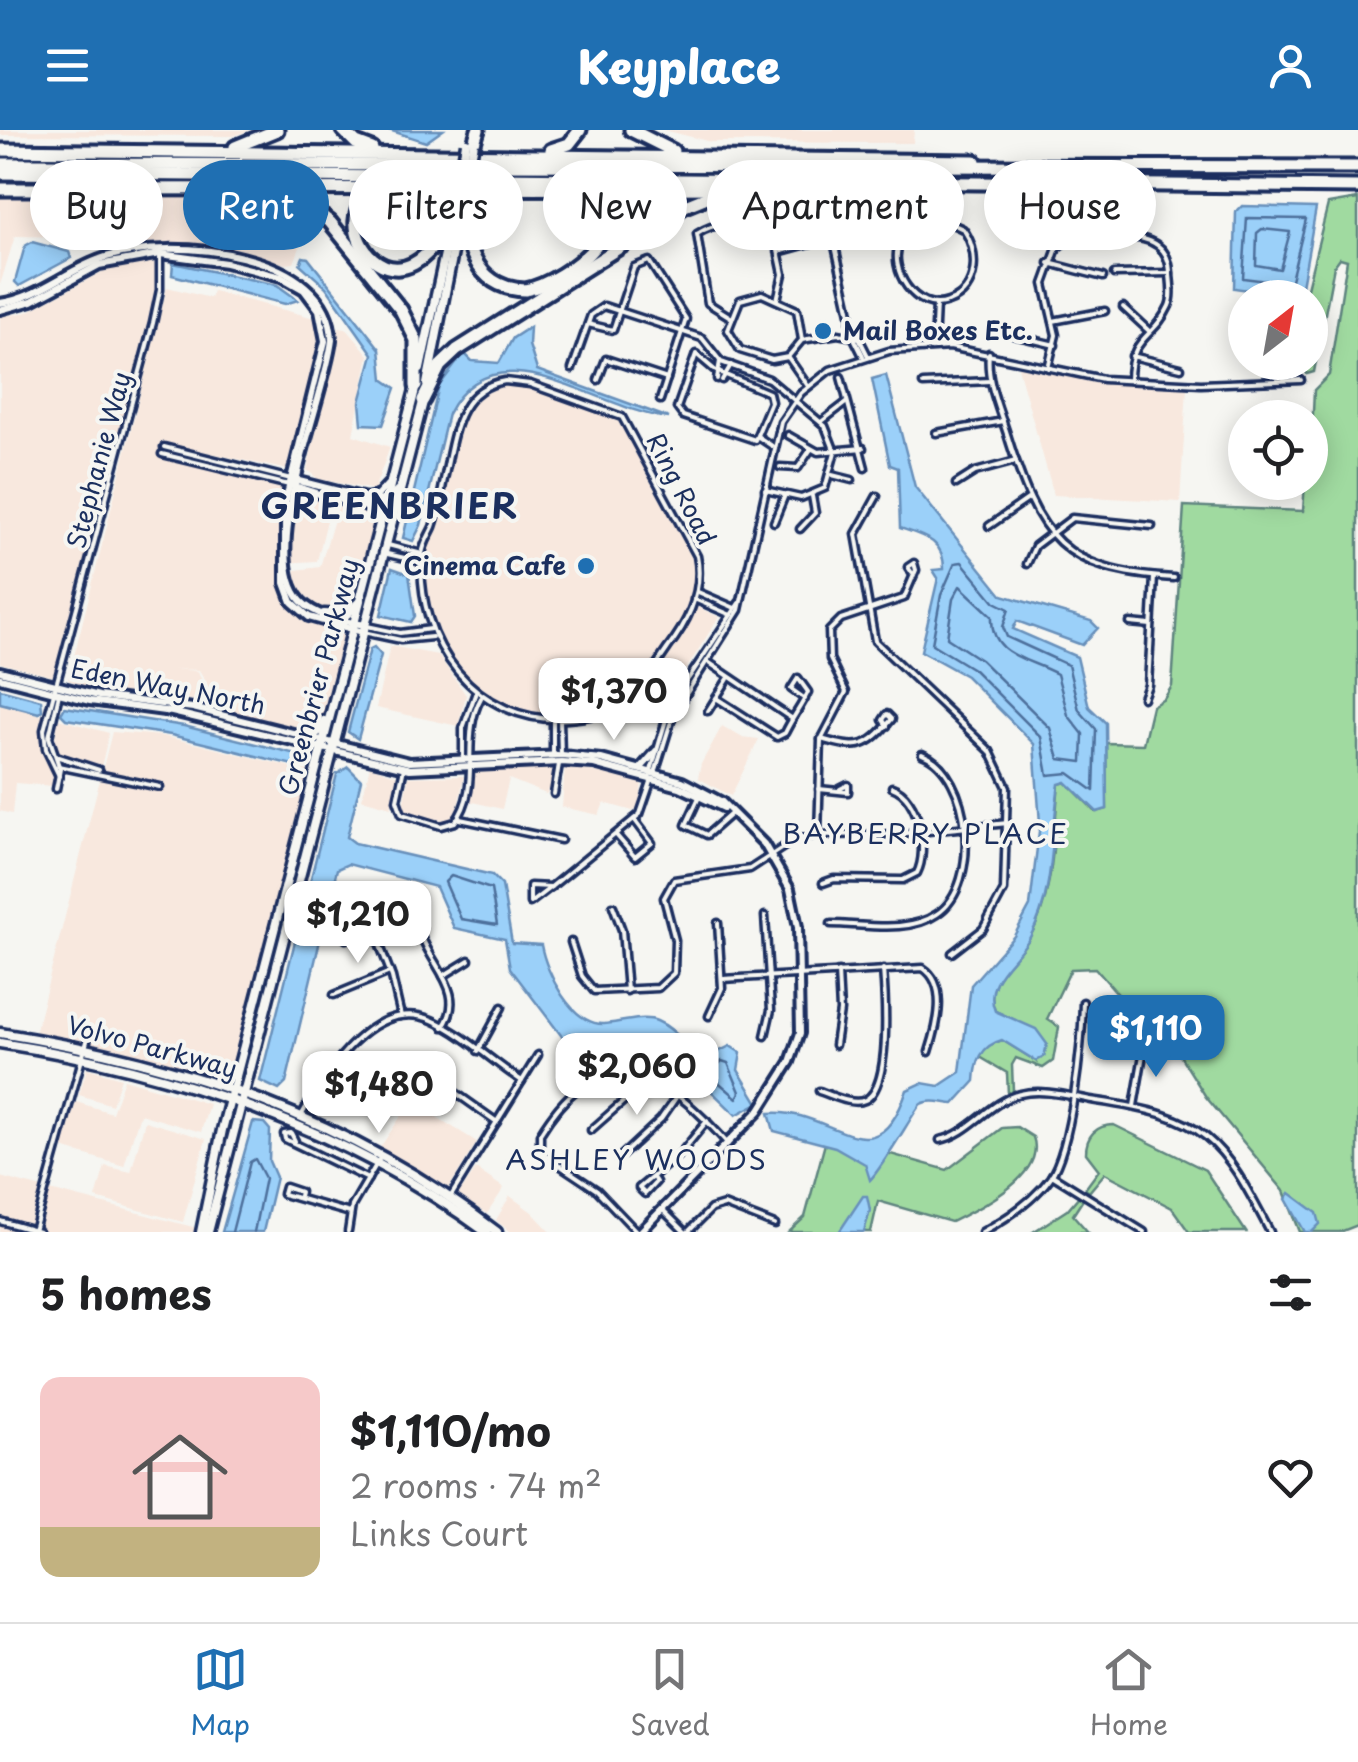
<!DOCTYPE html>
<html lang="en">
<head>
<meta charset="utf-8">
<style>
  body { margin:0; font-family:"Playpen Sans",sans-serif; background:#f6f6f6; color:#202124; height:100vh; display:flex; flex-direction:column; font-size:38px; white-space:nowrap }
  * { box-sizing:border-box; margin:0 }
  p { font-size:32px; color:#757577 }
  .icon { flex:none; width:55px; height:55px; fill:none; stroke:currentColor; stroke-width:2; stroke-linecap:round; stroke-linejoin:round }
  .map { position:relative; height:1102px; overflow:hidden }
  .sheet { display:flex; flex-direction:column; background:#fff; flex:1 }
  .sheet>* { flex:none }
  .banner { position:absolute; left:30px; top:30px; width:1300px; height:90px; display:flex; gap:20px }
  .needle { width:65px; rotate:31deg }
  .tools { position:absolute; left:1228px; top:150px; display:grid; gap:20px }
  .tools a { display:grid; place-items:center; width:100px; height:100px; border-radius:50%; background:#fff; box-shadow:0 5px 25px #0003; font-size:50px }
  .price { position:absolute; translate:-50% -85px; padding:0 22px; border-radius:20px; background:#fff; color:#222; font-size:32px; line-height:65px; filter:drop-shadow(0 2px 5px #0008) }
  .price::after { content:''; position:absolute; left:50%; top:60px; width:30px; height:22px; margin-left:-15px; background:inherit; clip-path:polygon(0 0,100% 0,50% 100%) }
  .price.on { background:#1f6fb2; color:#fff }
  ul { padding:0; list-style:none }
  li { display:flex; align-items:center; gap:30px; height:250px; padding:0 40px }
  li span { display:grid; place-items:center; flex:none; width:280px; height:200px; border-radius:20px; color:#555 }
  li>.icon { margin-inline-start:auto }
  span .icon { width:120px; height:120px; fill:#fffc; stroke-width:1 }
  li b { font-size:42px }
  h2 { display:flex; justify-content:space-between; align-items:center; height:120px; padding:0 40px; font-size:42px }
  .tag { padding:0 35px; border-radius:45px; background:#fff; box-shadow:0 5px 25px #0003; font-size:35px; line-height:90px }
  .tag.on { background:#1f6fb2; color:#fff }
  header { display:flex; justify-content:space-between; align-items:center; height:130px; padding:0 40px; background:#1f6fb2; color:#fff; font-size:45px; font-weight:800 }
  .menu { display:flex; justify-content:space-around; align-items:center; height:140px; border-top:2px solid #e0e0e0; background:#fff; font-size:28px; color:#757577 }
  .menu a { display:grid; justify-items:center; gap:5px }
  .menu .on { color:#1f6fb2 }
  .map>svg:first-child { display:block }
</style>
</head>
<body>
<header><svg class="icon" aria-label="menu" viewBox="0 0 24 24"><path d="M4 6h16M4 12h16M4 18h16"/></svg>Keyplace<svg class="icon" aria-label="person" viewBox="0 0 24 24"><circle cx="12" cy="8" r="4"/><path d="M4 21q1-7 8-7t8 7"/></svg></header>
<div class="map">
<svg width="1358" height="1102" viewBox="0 0 1358 1102">
  <rect width="100%" height="100%" fill="#f6f6f2"/>
  <filter id="ink" filterUnits="userSpaceOnUse"><feTurbulence type="fractalNoise" baseFrequency=".01" numOctaves="2"/><feDisplacementMap in="SourceGraphic" scale="20" xChannelSelector="R" yChannelSelector="G"/><feConvolveMatrix kernelMatrix="1 2 1 2 8 2 1 2 1" color-interpolation-filters="sRGB"/></filter>
  <g filter="url(#ink)">
    <g fill="#f8e8de">
      <path d="M0 0H249L234 6 0 5Z"/>
      <path d="M664 0H914L913 13 711 12Z"/>
      <path d="M0 66 250 67 273 73 302 112 294 133 286 134 194 113 78 118 74 107 15 106 0 155Z"/>
      <path d="M155 129 157 158 55 547 0 533V187L27 182 113 136Z"/>
      <path d="M167 157 210 168 213 161 318 189 319 222 288 340 178 316 175 330 332 370 317 431 281 433 286 465 295 479 345 506 321 593 305 602 206 574V552L199 540 173 539 198 541 203 554 198 572 176 567 177 560 160 556 152 565 97 560 68 550Z"/>
      <path d="M339 197 346 198 369 225 353 305 390 317 374 360 318 349 307 340Z"/>
      <path d="M1017 234 1083 249 1187 258 1180 372 1054 365Z"/>
      <path d="M506 248 528 250 619 282 634 298 647 334 698 420 701 455 695 476 719 487 656 587 629 575 569 593 521 589 470 561 434 514 414 432 417 418 433 383 457 283 474 261Z"/>
      <path d="M338 376 374 388 359 448 342 483 318 477 300 461 294 445 296 440 320 437Z"/>
      <path d="M390 516 438 525 466 565 458 596 376 578Z"/>
      <path d="M0 573 45 586 42 614 56 647 53 656 15 653 12 684 0 681Z"/>
      <path d="M58 589 109 603 101 637 61 626 54 616Z"/>
      <path d="M722 596 741 607 759 609 731 666 698 648 701 634Z"/>
      <path d="M112 602 163 606 308 641 259 839 230 945 224 949 129 922 35 904Z"/>
      <path d="M370 636 398 646 391 677 362 669Z"/>
      <path d="M565 636 642 651 640 675 633 681 604 673 599 685 562 677Z"/>
      <path d="M552 638 554 652 546 664 509 649 502 679 469 671 476 642Z"/>
      <path d="M464 646 457 682 449 691 412 685 403 677 408 647Z"/>
      <path d="M87 938 121 948 112 975 79 965Z"/>
      <path d="M124 949 209 974 201 1002 140 984 124 1036 62 1018 76 972 112 983Z"/>
      <path d="M411 971 477 1012 447 1061 379 1019Z"/>
      <path d="M145 991 206 1009 183 1092 96 1068 105 1036 131 1042Z"/>
      <path d="M476 1039 504 1058 487 1084 458 1065Z"/>
      <path d="M0 1047 197 1098 196 1102H0Z"/>
      <path d="M510 1066 532 1082 551 1102H510L496 1090Z"/>
    </g>
    <g fill="#a0daa0" stroke="#5e847f" stroke-width="2.5">
      <path d="M1358 69V1095L1340 1102H1300L1284 1061 1206 967 1161 895 1138 887 1095 838 1071 839 1047 889 1059 897 1053 931 1043 938 1016 928 1012 935 1013 961 1008 964 1007 943 980 927 985 917 1002 910 1036 931 1015 890 995 881C982 849 1017 831 1030 807 1055 763 1053 703 1059 654L1066 652 1096 682 1107 679 1106 613 1143 614 1152 576 1164 569 1172 556 1184 376 1303 381 1305 353 1310 352 1314 260 1329 245 1347 130 1340 128 1334 136 1314 242 1307 244 1302 233 1310 232V168L1306 162 1328 74Z"/>
      <path d="M1114 995 1205 1040 1246 1102H1189L1172 1078 1105 1043 1089 1062 1085 1059 1099 1040 1086 1023C1086 1006 1096 995 1114 995Z"/>
      <path d="M1017 997 1033 1007C1047 1046 979 1078 951 1092L878 1071 871 1102H789L805 1087 827 1006 947 1040 1002 998Z"/>
      <path d="M1079 1066 1084 1068 1073 1085 1088 1102H1033L1067 1080Z"/>
    </g>
    <g fill="#9bd0f9" stroke="#6890bb" stroke-width="2.5">
      <path d="M389 0H443L426 12Z"/>
      <path d="M1242 76 1316 78 1300 167 1234 158 1236 82Z"/>
      <path d="M32 112 69 122 71 128 19 156 15 152 25 116Z"/>
      <path d="M303 127 308 128 380 219 383 249 396 258 383 295 362 294 360 272 373 224 326 157 300 134Z"/>
      <path d="M173 133 277 155 298 170 285 174 172 145Z"/>
      <path d="M530 197 529 215 537 240 669 288C600 282 495 192 448 284L421 395 413 411 403 408 439 256 464 223 472 231 499 233 513 208Z"/>
      <path d="M886 245 915 357 1002 465 1091 491 1098 498 1082 515 1017 491 1013 499 1077 527 1089 577 1106 593 1107 679 1097 682 1066 652 1059 654C1051 704 1055 762 1030 807 1017 831 982 850 995 881L1036 899 1047 914 1044 927 1036 931 1002 910C981 916 976 931 975 951L954 974C943 973 930 969 921 974 917 976 884 1036 870 1050L865 1034 835 1017 774 1001 769 983C833 977 875 1054 907 960L922 953 939 956 960 942 971 855 1014 806 1030 776 1040 693 1034 614 966 546 921 521 938 448 933 440 944 439C944 410 924 406 900 398L898 338 890 335 872 249Z"/>
      <path d="M392 438 409 444 415 486 411 492 381 485Z"/>
      <path d="M374 517 381 525 358 609 348 602 370 519Z"/>
      <path d="M0 559 41 570 42 580 39 583 0 573Z"/>
      <path d="M65 577 184 596 304 626 309 633 301 637 171 605 66 589 61 584Z"/>
      <path d="M348 637 361 650 347 707 355 713 492 745 502 755 512 813 541 815C546 842 571 895 604 894 619 893 643 885 657 891 678 900 687 919 706 928L730 916 741 923 738 940 758 973 736 985 703 953 643 913 582 923 570 917 510 838 505 809 454 798 436 757 348 734 337 739 286 953 279 960 260 951 337 644Z"/>
      <path d="M253 992 264 993 270 1000 269 1031 276 1047 263 1102H222Z"/>
      <path d="M1290 1063 1317 1083 1320 1094 1312 1102H1305L1286 1069Z"/>
      <path d="M863 1066H867L870 1080 864 1102H839Z"/>
    </g>
    <g fill="none" stroke-linecap="round" stroke-linejoin="round">
      <g stroke="#4e6f9c" stroke-width="2.5">
        <path d="M1247 88 1306 89 1290 154 1243 148Z"/>
        <path d="M1262 99 1290 102 1280 139 1256 135 1257 103Z"/>
        <path d="M962 432 995 472 1009 479 1003 497 1007 507 1068 535 1079 580 1096 599 1094 661 1069 643 1048 645 1041 607 973 539 932 514 941 465 955 433Z"/>
        <path d="M960 456 992 486C990 526 1028 528 1057 544L1068 585 1083 604 1082 632 1059 629 1050 598 981 530 947 508 953 469Z"/>
        <path d="M451 746 491 759 497 795 461 789 445 752Z"/>
        <path d="M722 931 728 933 740 962 737 968 708 943Z"/>
        <path d="M232 1102 250 1032 255 1029 265 1048 254 1102"/>
      </g>
      <g stroke="#1b2f5e" stroke-width="11">
        <g id="minor">
          <path d="M937 87 963 99C979 120 980 161 948 172 916 184 887 139 900 112 908 96 920 87 937 87Z"/>
          <path d="M782 121 833 107 851 188 850 206"/>
          <path d="M1049 133 1103 147"/>
          <path d="M1114 144 1170 143"/>
          <path d="M1123 177 1148 200"/>
          <path d="M732 188 708 173 697 104C714 92 752 88 772 92L783 144 777 170"/>
          <path d="M1053 191 1105 181"/>
          <path d="M588 194 613 200 634 137 649 131 686 189 660 270"/>
          <path d="M1013 205 1055 215"/>
          <path d="M854 208 863 226"/>
          <path d="M802 210 788 227 772 230 740 220 728 200 740 170 762 164 797 180 802 210 838 204 859 208 868 226"/>
          <path d="M934 217 936 174"/>
          <path d="M989 223C986 251 999 278 1007 304 1039 408 1061 441 1174 448"/>
          <path d="M696 224 716 241 769 263 771 272 755 310 683 286 677 278Z"/>
          <path d="M1132 226 1181 238"/>
          <path d="M788 227 808 256"/>
          <path d="M1048 238 1056 205 1044 154 1057 118C1072 104 1089 105 1108 106 1138 106 1170 107 1170 145 1171 155 1173 167 1169 176 1154 209 1130 205 1130 250"/>
          <path d="M572 239 591 185 604 176 702 208 721 232 769 249 825 296 835 322 825 358 801 368 765 360"/>
          <path d="M841 247 865 338"/>
          <path d="M717 249 720 231"/>
          <path d="M598 250 606 229 667 249"/>
          <path d="M722 250 731 235"/>
          <path d="M505 251 530 254 622 287 697 426C704 459 688 492 668 518 656 535 643 558 625 571 610 582 587 588 568 589 476 595 415 512 422 425 423 414 429 406 433 397 439 380 441 362 445 345 454 305 457 259 505 251Z"/>
          <path d="M923 254 990 251"/>
          <path d="M821 292 847 272"/>
          <path d="M936 303 1003 291"/>
          <path d="M788 305 818 322 863 318"/>
          <path d="M757 306 772 316"/>
          <path d="M164 317 291 349"/>
          <path d="M162 324 289 355"/>
          <path d="M780 337 798 338 811 319"/>
          <path d="M832 345 852 350"/>
          <path d="M956 354 975 342 1016 331"/>
          <path d="M877 366 856 404 875 511 990 621 1007 657 1004 760 983 799 952 823"/>
          <path d="M774 392 785 365"/>
          <path d="M989 396 1028 369"/>
          <path d="M800 399 815 383 812 366"/>
          <path d="M388 415 422 424"/>
          <path d="M383 423 422 432"/>
          <path d="M1027 434 1035 416 1072 388 1152 396"/>
          <path d="M698 462 735 478"/>
          <path d="M694 469 731 485"/>
          <path d="M1130 493 1151 495"/>
          <path d="M367 496 400 503 431 499"/>
          <path d="M363 502 401 510 432 507"/>
          <path d="M708 532 791 588"/>
          <path d="M716 568 777 607 785 603C792 588 801 577 808 562L798 548 791 559 805 569"/>
          <path d="M1143 568 1148 555 1154 447"/>
          <path d="M708 581 728 549"/>
          <path d="M553 589V624"/>
          <path d="M560 589 561 625"/>
          <path d="M821 609C859 620 867 619 892 589L887 584 883 590 887 596"/>
          <path d="M56 626 99 640"/>
          <path d="M463 630V598L476 562"/>
          <path d="M58 636 160 657"/>
          <path d="M404 638 397 670 402 684 441 696 455 692C483 656 459 606 481 568"/>
          <path d="M655 643 673 585 739 480 781 292 801 263 830 240 889 221 950 217 1103 249 1201 254 1301 250"/>
          <path d="M650 644 670 576 739 473"/>
          <path d="M59 646 46 619 44 600 153 193 160 160V125"/>
          <path d="M56 659 60 639 49 607 59 564"/>
          <path d="M819 659 848 662V655L840 659"/>
          <path d="M554 664 559 634"/>
          <path d="M700 665 686 695 707 705 732 683"/>
          <path d="M460 689 561 710"/>
          <path d="M818 704 821 610 846 562 830 529 829 501 841 489 904 468 916 440 914 433 908 437 912 443"/>
          <path d="M616 705 635 727 652 713 634 689"/>
          <path d="M823 753 834 749 903 750 917 743C929 720 919 666 892 657"/>
          <path d="M530 756 551 757 530 773Z"/>
          <path d="M551 757 640 684 651 652"/>
          <path d="M360 763 392 847 401 886"/>
          <path d="M613 776 622 800 627 861"/>
          <path d="M419 783C413 826 473 855 443 897"/>
          <path d="M765 786 771 880 765 906"/>
          <path d="M831 794C864 794 908 804 937 784 982 755 972 643 922 624"/>
          <path d="M346 809 371 801"/>
          <path d="M571 812 582 846 594 861 658 858 674 843 675 810 664 768 674 750 750 739 793 711 816 705 898 704 1008 693"/>
          <path d="M443 846 469 830"/>
          <path d="M722 849 923 838C949 855 937 897 929 922"/>
          <path d="M334 865 390 842"/>
          <path d="M709 886 722 858 718 793"/>
          <path d="M835 915 840 881 838 842"/>
          <path d="M478 921 502 877"/>
          <path d="M439 951 497 992"/>
          <path d="M320 952 359 974 375 968 386 949"/>
          <path d="M819 961C832 965 852 976 865 970 892 957 885 865 883 839"/>
          <path d="M1134 976 1144 919"/>
          <path d="M300 988C323 946 373 865 432 890 464 904 493 932 522 951"/>
          <path d="M591 1000 651 947"/>
          <path d="M940 1010C970 1004 990 971 1020 964 1043 958 1073 967 1097 971 1206 987 1221 1007 1270 1102"/>
          <path d="M295 1011 291 1003 284 1004 285 1009 368 1049"/>
          <path d="M618 1029 661 989 677 966"/>
          <path d="M1052 1045 1144 1102"/>
          <path d="M654 1049 656 1052 645 1064 639 1058 680 1024 707 991"/>
          <path d="M299 1066 300 1062 285 1057 283 1064 350 1083"/>
          <path d="M451 1066 538 925"/>
          <path d="M663 1080 685 1102"/>
          <path d="M0 1091 39 1102"/>
          <path d="M34 1101 89 904"/>
          <path d="M348 1102 352 1076 380 1028"/>
          <path d="M637 1102 597 1060 540 1022V1004C602 902 664 942 728 1014"/>
          <path d="M688 1102 711 1079 724 1075 775 1095"/>
          <path d="M982 1102C1006 1089 1034 1070 1050 1048 1072 1018 1082 911 1083 872"/>
        </g>
      </g>
      <g stroke="#1b2f5e" stroke-width="14">
        <g id="tertiary">
          <path d="M0 173C39 168 69 138 106 127 172 107 330 120 332 210 325 270 257 423 301 471 316 487 344 491 365 495"/>
          <path d="M0 180 32 171 99 135 160 124 226 133 281 147 304 160 319 180 325 211 285 373V453L292 472 309 487 363 502"/>
          <path d="M295 350 366 368 377 366 389 353"/>
          <path d="M293 356C326 365 377 390 401 355"/>
          <path d="M0 541 99 566 193 578 409 632 562 625 601 629 682 651 722 672 764 714 790 759 798 797 800 903 790 932 759 981 640 1102"/>
          <path d="M0 548 90 571 172 582 410 639 561 632 594 634 680 657 724 678"/>
          <path d="M641 638 656 621"/>
        </g>
      </g>
      <g stroke="#1b2f5e" stroke-width="15">
        <g id="secondary">
          <path d="M420 239 454 82"/>
          <path d="M427 254 461 82"/>
          <path d="M356 371 375 381 380 394"/>
          <path d="M324 484 346 485 358 473"/>
          <path d="M302 605 318 602 324 591"/>
          <path d="M0 903C182 932 350 988 497 1102"/>
          <path d="M0 913C173 940 345 998 486 1102"/>
          <path d="M201 1102 222 1000 417 252"/>
          <path d="M208 1102 424 268"/>
        </g>
      </g>
      <g stroke="#1b2f5e" stroke-width="19">
        <g id="motorway">
          <path d="M343 0 356 13 372 19"/>
          <path d="M631 0 673 21"/>
          <path d="M474 13 478 0"/>
          <path d="M235 17 277 0"/>
          <path d="M0 20 975 31"/>
          <path d="M551 20 569 14 580 0"/>
          <path d="M0 34 1358 37"/>
          <path d="M0 43 1358 57"/>
          <path d="M0 59 801 58"/>
          <path d="M384 60C307 80 407 221 457 67"/>
          <path d="M273 63 308 75 330 92 401 180 416 210V256"/>
          <path d="M464 67C464 110 472 158 525 160 566 153 656 82 574 62"/>
          <path d="M423 270 440 236 457 220 685 76 717 63"/>
        </g>
      </g>
      <use href="#minor" stroke="#f6f6f2" stroke-width="4"/>
      <use href="#tertiary" stroke="#f6f6f2" stroke-width="6"/>
      <use href="#secondary" stroke="#f6f6f2" stroke-width="8"/>
      <use href="#motorway" stroke="#f6f6f2" stroke-width="11"/>
      <g stroke="#1b2f5e" stroke-width="15" stroke-linecap="butt">
        <g id="secondary-bridge">
          <path d="M457 67 466 13"/>
          <path d="M464 67 474 13"/>
        </g>
      </g>
      <use href="#secondary-bridge" stroke="#f6f6f2" stroke-width="8"/>
    </g>
  </g>
  <g fill="#1f6fb2" stroke="#f6f6f2" stroke-width="4">
    <circle cx="823" cy="201" r="10"/>
    <circle cx="586" cy="436" r="10"/>
  </g>
  <g text-anchor="middle" stroke-width="8" stroke-linejoin="round" paint-order="stroke">
    <g font-size="25" font-weight="bold" fill="#1b2f5e" stroke="#f6f6f2" text-anchor="start">
      <text x="843" y="210">Mail Boxes Etc.</text>
      <text x="566" y="445" text-anchor="end">Cinema Cafe</text>
    </g>
    <g font-size="25" fill="#1b2f5e" stroke="#f6f6f2">
      <text transform="translate(99 330) rotate(-75)" y="9">Stephanie Way</text>
      <text transform="translate(681 359) rotate(63)" y="9">Ring Road</text>
      <text transform="translate(319 547) rotate(-75)" y="9">Greenbrier Parkway</text>
      <text transform="translate(168 557) rotate(11)" y="9">Eden Way North</text>
      <text transform="translate(152 917) rotate(15)" y="9">Volvo Parkway</text>
    </g>
    <g font-size="28" letter-spacing="2.5" fill="#1b2f5e" stroke="#f6f6f2">
      <text x="926" y="714">BAYBERRY PLACE</text>
      <text x="637" y="1040">ASHLEY WOODS</text>
    </g>
    <g font-size="35" font-weight="bold" letter-spacing="2.5" fill="#1b2f5e" stroke="#f6f6f2">
      <text x="390" y="389">GREENBRIER</text>
    </g>
  </g>
</svg>
<div class="tools">
<a><svg class="needle" viewBox="-14 -14 28 28"><path d="M0-13l5 13h-10z" fill="#e53935"/><path d="M0 13l5-13h-10z" fill="#757577"/></svg></a>
<a><svg class="icon" aria-label="locate" viewBox="0 0 24 24"><circle cx="12" cy="12" r="6"/><path d="M12 2v4M12 18v4M2 12h4M18 12h4"/></svg></a>
</div>
<b class="price" style="left:614px;top:613px">$1,370</b>
<b class="price" style="left:358px;top:836px">$1,210</b>
<b class="price on" style="left:1156px;top:950px">$1,110</b>
<b class="price" style="left:637px;top:988px">$2,060</b>
<b class="price" style="left:379px;top:1006px">$1,480</b>
<div class="banner">
<a class="tag">Buy</a>
<a class="tag on">Rent</a>
<a class="tag">Filters</a>
<a class="tag">New</a>
<a class="tag">Apartment</a>
<a class="tag">House</a>
</div>
</div>
<section class="sheet">
<h2>5 homes<svg class="icon" aria-label="filters" viewBox="0 0 24 24"><path d="M4 7h16M4 17h16"/><circle cx="9" cy="7" r="2"/><circle cx="15" cy="17" r="2"/></svg></h2>
<ul>
<li><span style="background:linear-gradient(#f6c9c9 75%,#c2b280 0)"><svg class="icon" aria-label="home" viewBox="0 0 24 24"><path d="M3 11l9-7 9 7M6 9v11h12V9"/></svg></span><div><b>$1,110/mo</b><p>2 rooms · 74 m²</p><p>Links Court</p></div><svg class="icon" aria-label="heart" viewBox="0 0 24 24"><path d="M12 20l-8-8c-3-5 5-10 8-4 3-6 11-1 8 4z"/></svg></li>
</ul>
</section>
<nav class="menu">
<a class="on"><svg class="icon" aria-label="map" viewBox="0 0 24 24"><path d="M3 6l6-2 6 2 6-2v14l-6 2-6-2-6 2zM9 4v14M15 6v14"/></svg>Map</a>
<a><svg class="icon" aria-label="saved" viewBox="0 0 24 24"><path d="M7 4h10v16l-5-4-5 4z"/></svg>Saved</a>
<a><svg class="icon" aria-label="home" viewBox="0 0 24 24"><path d="M3 11l9-7 9 7M6 9v11h12V9"/></svg>Home</a>
</nav>
</body>
</html>
